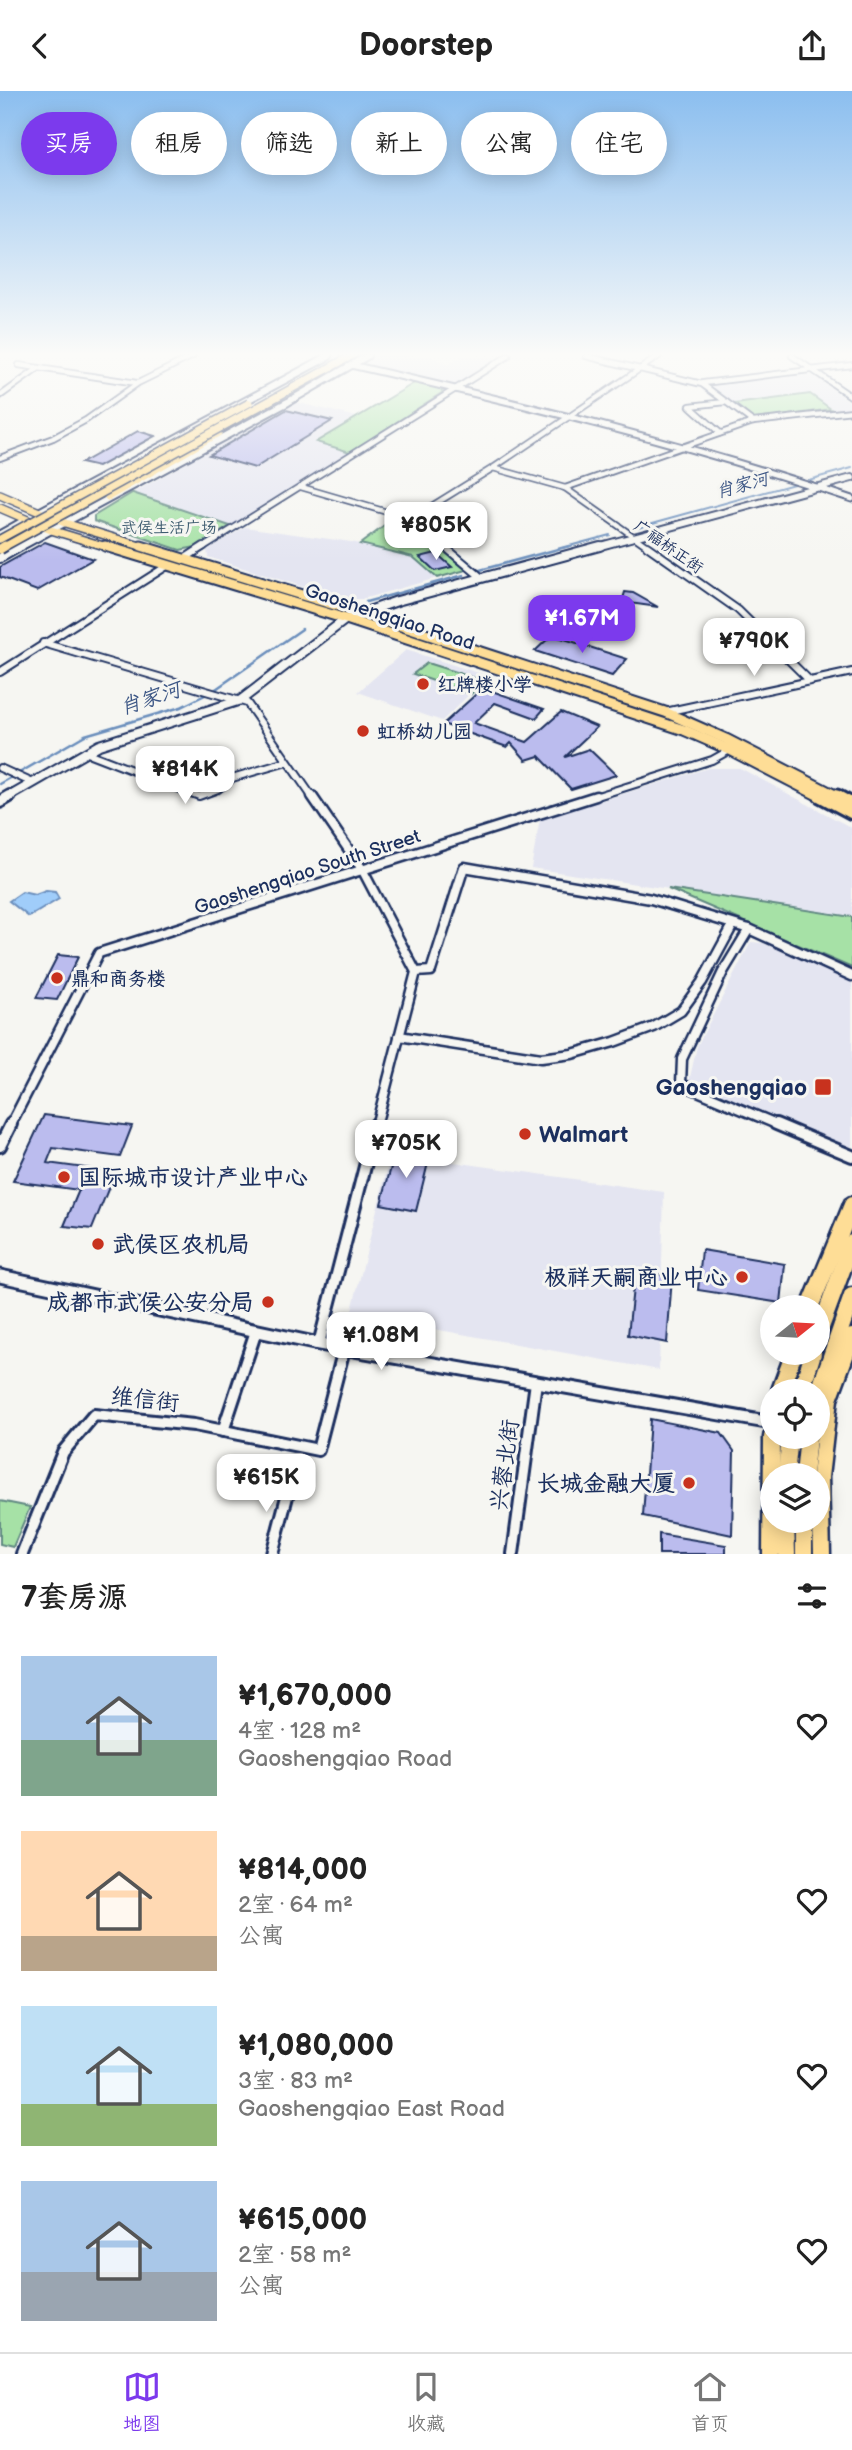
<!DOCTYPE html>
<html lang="zh">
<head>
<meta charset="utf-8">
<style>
  body { margin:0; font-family:"Balsamiq Sans","LXGW WenKai TC",sans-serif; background:#f6f6f6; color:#222; height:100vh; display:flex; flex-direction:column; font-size:26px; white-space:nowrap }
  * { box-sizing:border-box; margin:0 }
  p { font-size:23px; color:#767676 }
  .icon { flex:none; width:38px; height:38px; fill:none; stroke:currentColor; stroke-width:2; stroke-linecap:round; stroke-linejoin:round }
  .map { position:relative; height:1463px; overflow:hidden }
  .drawer { display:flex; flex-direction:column; background:#fff; flex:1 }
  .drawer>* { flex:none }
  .guide { position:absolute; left:21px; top:21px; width:810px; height:63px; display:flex; gap:14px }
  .needle { width:46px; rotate:72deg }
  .fabs { position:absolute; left:760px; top:1204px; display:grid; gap:14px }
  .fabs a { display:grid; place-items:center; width:70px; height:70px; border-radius:50%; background:#fff; box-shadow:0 4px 18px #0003; font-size:35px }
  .price { position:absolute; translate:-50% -60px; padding:0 16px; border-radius:14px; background:#fff; color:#222; font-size:23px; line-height:46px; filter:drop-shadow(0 2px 4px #0008) }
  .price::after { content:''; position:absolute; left:50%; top:42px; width:21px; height:16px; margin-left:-10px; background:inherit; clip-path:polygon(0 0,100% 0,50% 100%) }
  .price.current { background:#7c3aed; color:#fff }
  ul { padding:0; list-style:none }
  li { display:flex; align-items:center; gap:21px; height:175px; padding:0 21px }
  li span { display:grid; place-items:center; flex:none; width:196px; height:140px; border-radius:0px; color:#555 }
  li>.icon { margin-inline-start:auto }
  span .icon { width:84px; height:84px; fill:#fffc; stroke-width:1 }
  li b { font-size:30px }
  h2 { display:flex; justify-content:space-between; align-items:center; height:84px; padding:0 21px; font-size:30px }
  .pill { padding:0 24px; border-radius:32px; background:#fff; box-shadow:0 4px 18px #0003; font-size:24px; line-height:63px }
  .pill.current { background:#7c3aed; color:#fff }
  header { display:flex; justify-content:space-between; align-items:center; height:91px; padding:0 21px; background:#fff; font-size:32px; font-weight:800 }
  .dock { display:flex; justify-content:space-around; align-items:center; height:98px; border-top:2px solid #e0e0e0; background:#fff; font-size:19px; color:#767676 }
  .dock a { display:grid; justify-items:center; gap:4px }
  .dock .current { color:#7c3aed }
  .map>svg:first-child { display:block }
</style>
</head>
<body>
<header><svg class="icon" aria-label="back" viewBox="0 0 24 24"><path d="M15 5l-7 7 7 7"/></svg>Doorstep<svg class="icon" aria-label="share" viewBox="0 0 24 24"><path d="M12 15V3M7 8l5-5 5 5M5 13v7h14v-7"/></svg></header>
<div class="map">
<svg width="852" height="1463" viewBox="0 0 852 1463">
  <rect width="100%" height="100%" fill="#f6f6f2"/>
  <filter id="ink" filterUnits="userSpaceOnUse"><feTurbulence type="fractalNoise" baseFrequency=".0143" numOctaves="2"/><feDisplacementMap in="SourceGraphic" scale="14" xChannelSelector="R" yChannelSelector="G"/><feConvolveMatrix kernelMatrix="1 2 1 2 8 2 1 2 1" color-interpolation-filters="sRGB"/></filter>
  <g filter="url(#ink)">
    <g fill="#e4e5f1">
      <path d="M372 265H431L447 274 463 265H502L455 293H445L367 274 364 269Z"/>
      <path d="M802 282 814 285 852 312V317L759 329 751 327 708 294Z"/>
      <path d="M295 311 357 326 316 350 350 361 230 435 133 402Z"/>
      <path d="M245 436 351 451 413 466 437 487 362 508H342L208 466 207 459Z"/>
      <path d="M406 559 488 585 442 630 358 601Z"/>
      <path d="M708 677H740L852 737V826L531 777 540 728Z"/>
      <path d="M751 851 763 852 852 890V1055L849 1056 689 991 697 955Z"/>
      <path d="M391 1062 664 1101 659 1279 351 1223Z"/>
    </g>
    <g fill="#a6e1a6" stroke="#608882" stroke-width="2">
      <path d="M416 291 440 297 443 301 350 361 316 351Z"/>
      <path d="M810 303 831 318 755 329 735 313Z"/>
      <path d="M132 402H133L230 435 196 456 180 459 94 430V425Z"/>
      <path d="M395 427 408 430 466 479 437 487 413 466 360 453Z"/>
      <path d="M427 572 484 590 471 603 413 583Z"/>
      <path d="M668 798 852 826V877Z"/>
      <path d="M0 1410 30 1416 13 1456 0 1453Z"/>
    </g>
    <path fill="#a0cdfa" stroke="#6b8ebc" stroke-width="2" d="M46 800 55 801 59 808 29 826 9 810 22 801 35 804Z"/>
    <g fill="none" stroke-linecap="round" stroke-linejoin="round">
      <g stroke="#6b8ebc" stroke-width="2">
        <path d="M638 436 852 377"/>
        <path d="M562 457 610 444"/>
      </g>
      <g stroke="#6b8ebc" stroke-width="2.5">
        <path d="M480 479 569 455"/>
        <path d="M366 511 464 484"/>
        <path d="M213 600 302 538"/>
        <path d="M0 693 85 644 181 616 207 603"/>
      </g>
    </g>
    <g fill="#bbbcee" stroke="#1b2f5e" stroke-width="2">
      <path d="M286 319 332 330 255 377 209 364Z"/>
      <path d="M138 340 155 345 98 376 81 372Z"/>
      <path d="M45 451 93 468 37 500 0 486V476Z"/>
      <path d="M436 462 452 476 435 480 420 466Z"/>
      <path d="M625 501 633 502 658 516 622 511Z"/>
      <path d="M552 544 627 568 612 585 535 560Z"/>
      <path d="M483 597 544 618 536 627 495 612 474 632 527 651 561 621 597 636 565 666 589 658 616 684 571 698 539 665 526 669 511 652 507 656 443 633Z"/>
      <path d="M58 864 78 866 57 909 36 907Z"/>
      <path d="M44 1024 132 1035 120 1066 53 1057 47 1072 115 1081 92 1138 64 1135 79 1099 13 1090Z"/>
      <path d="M396 1058 430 1064 416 1120 381 1113Z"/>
      <path d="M702 1159 785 1173 781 1212 698 1199Z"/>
      <path d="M635 1178 672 1186 667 1252 628 1244Z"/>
      <path d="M650 1328 721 1342 734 1360 732 1444 643 1425Z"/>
      <path d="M659 1443 726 1454V1463H659Z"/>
    </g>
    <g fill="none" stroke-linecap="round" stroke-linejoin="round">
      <g stroke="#1b2f5e" stroke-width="8">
        <g id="minor-far3">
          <path d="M586 265 702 293 753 331"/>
          <path d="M792 265 852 306"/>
          <path d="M19 274 137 292"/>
          <path d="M703 292 852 274"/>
          <path d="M0 305 39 277"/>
          <path d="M720 342 690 315 726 311"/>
          <path d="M0 367 53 347 86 329 138 292 193 265"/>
          <path d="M493 377 565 397 650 457"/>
          <path d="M301 396 411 428 446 457"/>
          <path d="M565 397 753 331 852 320"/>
          <path d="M411 428 493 377 659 265"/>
          <path d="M202 457 508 265"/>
        </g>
      </g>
      <g stroke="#1b2f5e" stroke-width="10">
        <g id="minor-far2">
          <path d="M444 455 482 487"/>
          <path d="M647 455 738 519 810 590"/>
          <path d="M184 468 204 455"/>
          <path d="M43 552 247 612 313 707"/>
          <path d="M0 581 167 475"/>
          <path d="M665 621 852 581"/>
          <path d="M85 661 199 705 218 698 232 687 287 671"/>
          <path d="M0 677 33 692"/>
          <path d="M591 707 712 669 730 659"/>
        </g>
      </g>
      <g stroke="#1b2f5e" stroke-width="13">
        <g id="minor-far1">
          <path d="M312 705 362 778 416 881 376 1035"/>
          <path d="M749 838 723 881 682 968 681 993 781 1035"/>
          <path d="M416 881 431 880 464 776 651 808 749 838 852 885"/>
          <path d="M399 945 541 967 572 963 614 951 654 936 681 920 702 891 733 834"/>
          <path d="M10 1035 99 862 596 705"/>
        </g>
      </g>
      <g stroke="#1b2f5e" stroke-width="16">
        <g id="minor">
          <path d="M776 1033 852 1065"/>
          <path d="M0 1055 11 1033"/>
          <path d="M319 1253 376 1033"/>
          <path d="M223 1340 256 1240"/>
          <path d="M22 1463 63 1361 94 1324 194 1334 318 1359 344 1258"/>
          <path d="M272 1463 291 1390"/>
          <path d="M513 1463 536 1291"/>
        </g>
      </g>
      <g stroke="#1b2f5e" stroke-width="9">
        <path id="tertiary-far1" d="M351 274C519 312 689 353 852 408"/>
      </g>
      <g stroke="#1b2f5e" stroke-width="17">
        <path id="tertiary" d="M0 1185 319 1253 772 1332"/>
      </g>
      <g stroke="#1b2f5e" stroke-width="10">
        <g id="secondary-far2">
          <path d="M39 421 329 265"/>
          <path d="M0 443 25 429"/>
          <path d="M18 457 288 311 367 265"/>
          <path d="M593 457 852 387"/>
        </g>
      </g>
      <g stroke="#1b2f5e" stroke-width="12">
        <g id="secondary-far1">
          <path d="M0 467 21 455"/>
          <path d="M7 707 99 654 241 609 346 528 397 510 600 455"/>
        </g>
      </g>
      <g stroke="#1b2f5e" stroke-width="16">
        <path id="secondary" d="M0 711 10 705"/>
      </g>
      <g stroke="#1b2f5e" stroke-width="10">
        <g id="primary-far3">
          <path d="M0 404 65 432 147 457"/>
          <path d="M0 417 51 439 110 457"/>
        </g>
      </g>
      <g stroke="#1b2f5e" stroke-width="13">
        <g id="primary-far2">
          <path d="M105 455 346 528 684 639 730 659 823 707"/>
          <path d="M141 455 361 522 665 621 726 648 841 707"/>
        </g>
      </g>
      <g stroke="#1b2f5e" stroke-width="17">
        <g id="primary-far1">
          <path d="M820 705 852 722"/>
          <path d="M837 705 852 713"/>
        </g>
      </g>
      <g stroke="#1b2f5e" stroke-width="21">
        <g id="primary">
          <path d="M810 1216 852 1114"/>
          <path d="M817 1247 852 1152"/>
          <path d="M780 1300 794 1262"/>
          <path d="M801 1300 813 1262"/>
          <path d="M817 1306 852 1205"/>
          <path d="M786 1384 790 1346"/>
          <path d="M804 1384 808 1346"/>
          <path d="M786 1430 787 1463"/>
          <path d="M804 1430V1463"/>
          <path d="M771 1463 772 1346"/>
          <path d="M822 1463 820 1386 829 1308 852 1246"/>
        </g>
      </g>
      <g stroke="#1b2f5e" stroke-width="10">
        <path id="trunk" d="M108 406 218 342"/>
      </g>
      <use href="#minor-far3" stroke="#f6f6f2" stroke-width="4.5"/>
      <use href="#minor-far2" stroke="#f6f6f2" stroke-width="6"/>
      <use href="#minor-far1" stroke="#f6f6f2" stroke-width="8"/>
      <use href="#minor" stroke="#f6f6f2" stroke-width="10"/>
      <use href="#tertiary-far1" stroke="#f6f6f2" stroke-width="5"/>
      <use href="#tertiary" stroke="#f6f6f2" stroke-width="11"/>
      <use href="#secondary-far2" stroke="#f6f6f2" stroke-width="6"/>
      <use href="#secondary-far1" stroke="#f6f6f2" stroke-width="8"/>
      <use href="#secondary" stroke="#f6f6f2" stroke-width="10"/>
      <use href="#primary-far3" stroke="#fedd96" stroke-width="7"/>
      <use href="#primary-far2" stroke="#fedd96" stroke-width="9"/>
      <use href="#primary-far1" stroke="#fedd96" stroke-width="11"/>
      <use href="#primary" stroke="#fedd96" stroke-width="16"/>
      <use href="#trunk" stroke="#fedd96" stroke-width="7"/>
      <g stroke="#1b2f5e" stroke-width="10" stroke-linecap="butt">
        <g id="trunk-bridge-far1">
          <path d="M0 448 249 312"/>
          <path d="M2 457 351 265"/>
        </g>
      </g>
      <g stroke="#1b2f5e" stroke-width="13" stroke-linecap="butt">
        <path id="trunk-bridge" d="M0 458 5 455"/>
      </g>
      <use href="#trunk-bridge-far1" stroke="#fedd96" stroke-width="7"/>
      <use href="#trunk-bridge" stroke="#fedd96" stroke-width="9"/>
    </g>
  </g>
  <linearGradient id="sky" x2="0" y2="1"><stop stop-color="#8bbeef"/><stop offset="0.56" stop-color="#fbfbf9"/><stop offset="1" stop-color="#fbfbf9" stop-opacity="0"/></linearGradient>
  <rect width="852" height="470" fill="url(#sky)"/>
  <g fill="#c8321e" stroke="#f6f6f2" stroke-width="2.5">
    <circle cx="423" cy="593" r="7"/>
    <circle cx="363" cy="640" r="7"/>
    <circle cx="57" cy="887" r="7"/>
    <rect x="814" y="987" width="18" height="18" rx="3.5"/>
    <circle cx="525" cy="1043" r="7"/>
    <circle cx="64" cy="1086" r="7"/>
    <circle cx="98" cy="1153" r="7"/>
    <circle cx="742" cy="1186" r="7"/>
    <circle cx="268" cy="1211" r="7"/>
    <circle cx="689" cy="1392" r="7"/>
  </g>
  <g text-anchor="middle" stroke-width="6" stroke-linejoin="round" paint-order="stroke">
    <g font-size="16" fill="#3e5c70" stroke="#f6f6f2">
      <text x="169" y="442">武侯生活广场</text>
    </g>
    <g font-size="16" fill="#1b2f5e" stroke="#f6f6f2">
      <text transform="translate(669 455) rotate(35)" y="6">广福桥正街</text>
    </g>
    <g font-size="18" font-style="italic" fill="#3c5685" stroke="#f6f6f2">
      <text transform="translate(742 394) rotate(-15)" y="6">肖家河</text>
    </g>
    <g font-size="19" fill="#1b2f5e" stroke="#f6f6f2">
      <text transform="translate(390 525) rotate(18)" y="7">Gaoshengqiao Road</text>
      <text transform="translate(307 780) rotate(-18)" y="7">Gaoshengqiao South Street</text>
    </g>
    <g font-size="19" font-weight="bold" fill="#1b2f5e" stroke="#f6f6f2" text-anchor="start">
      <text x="437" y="600">红牌楼小学</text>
      <text x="377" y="647">虹桥幼儿园</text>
      <text x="71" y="894">鼎和商务楼</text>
    </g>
    <g font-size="21" font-style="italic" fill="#3c5685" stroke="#f6f6f2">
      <text transform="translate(150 607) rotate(-18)" y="7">肖家河</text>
    </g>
    <g font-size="23" font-weight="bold" fill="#1b2f5e" stroke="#f6f6f2" text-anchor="end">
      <text x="807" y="1004">Gaoshengqiao</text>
      <text x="539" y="1051" text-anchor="start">Walmart</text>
      <text x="78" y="1094" text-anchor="start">国际城市设计产业中心</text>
      <text x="112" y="1161" text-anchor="start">武侯区农机局</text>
      <text x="728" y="1194">极祥天嗣商业中心</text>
      <text x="254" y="1219">成都市武侯公安分局</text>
      <text x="675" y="1400">长城金融大厦</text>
    </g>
    <g font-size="23" fill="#1b2f5e" stroke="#f6f6f2">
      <text transform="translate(145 1308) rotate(6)" y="8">维信街</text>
      <text transform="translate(504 1374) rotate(-82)" y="8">兴蓉北街</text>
    </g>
  </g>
</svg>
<div class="fabs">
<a><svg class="needle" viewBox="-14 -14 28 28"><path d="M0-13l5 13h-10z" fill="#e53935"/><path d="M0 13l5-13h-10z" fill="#767676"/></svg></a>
<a><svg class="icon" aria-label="locate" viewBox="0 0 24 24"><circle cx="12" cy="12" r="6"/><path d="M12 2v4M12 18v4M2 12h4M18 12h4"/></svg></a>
<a><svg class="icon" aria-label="layers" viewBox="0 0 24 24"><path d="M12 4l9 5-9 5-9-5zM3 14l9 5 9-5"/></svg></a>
</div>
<b class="price" style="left:436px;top:471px">¥805K</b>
<b class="price current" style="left:582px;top:564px">¥1.67M</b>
<b class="price" style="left:754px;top:587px">¥790K</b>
<b class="price" style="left:185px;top:715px">¥814K</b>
<b class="price" style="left:406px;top:1089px">¥705K</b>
<b class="price" style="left:381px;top:1281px">¥1.08M</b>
<b class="price" style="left:266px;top:1423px">¥615K</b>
<div class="guide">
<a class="pill current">买房</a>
<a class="pill">租房</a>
<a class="pill">筛选</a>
<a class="pill">新上</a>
<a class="pill">公寓</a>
<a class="pill">住宅</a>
</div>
</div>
<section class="drawer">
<h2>7套房源<svg class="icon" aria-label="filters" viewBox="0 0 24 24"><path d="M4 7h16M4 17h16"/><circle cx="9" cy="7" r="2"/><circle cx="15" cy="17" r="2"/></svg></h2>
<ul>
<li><span style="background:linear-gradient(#a9c7e8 60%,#7fa58c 0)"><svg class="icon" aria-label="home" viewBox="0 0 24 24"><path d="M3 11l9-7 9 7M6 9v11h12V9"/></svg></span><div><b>¥1,670,000</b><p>4室 · 128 m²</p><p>Gaoshengqiao Road</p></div><svg class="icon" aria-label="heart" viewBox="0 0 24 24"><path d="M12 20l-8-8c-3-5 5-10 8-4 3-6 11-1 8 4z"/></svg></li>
<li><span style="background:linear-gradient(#ffd9b3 75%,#b9a48a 0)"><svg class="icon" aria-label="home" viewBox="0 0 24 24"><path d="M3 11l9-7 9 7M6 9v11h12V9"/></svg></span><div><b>¥814,000</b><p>2室 · 64 m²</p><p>公寓</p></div><svg class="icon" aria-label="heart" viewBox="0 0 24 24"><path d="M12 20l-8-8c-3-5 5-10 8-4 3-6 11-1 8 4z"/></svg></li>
<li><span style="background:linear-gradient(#bfe0f5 70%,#8fb573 0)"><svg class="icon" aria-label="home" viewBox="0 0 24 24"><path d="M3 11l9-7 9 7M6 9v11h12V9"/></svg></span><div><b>¥1,080,000</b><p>3室 · 83 m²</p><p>Gaoshengqiao East Road</p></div><svg class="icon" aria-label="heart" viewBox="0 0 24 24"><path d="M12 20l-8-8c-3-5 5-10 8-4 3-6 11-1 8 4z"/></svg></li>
<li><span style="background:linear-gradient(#a9c7e8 65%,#9aa5b1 0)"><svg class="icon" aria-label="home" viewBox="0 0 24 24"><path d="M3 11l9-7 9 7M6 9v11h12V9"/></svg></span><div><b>¥615,000</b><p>2室 · 58 m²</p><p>公寓</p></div><svg class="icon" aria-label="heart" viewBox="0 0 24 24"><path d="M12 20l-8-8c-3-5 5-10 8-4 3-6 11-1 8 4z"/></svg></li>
</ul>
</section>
<nav class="dock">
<a class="current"><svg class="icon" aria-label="map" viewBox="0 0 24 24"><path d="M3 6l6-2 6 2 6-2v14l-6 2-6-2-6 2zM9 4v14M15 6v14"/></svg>地图</a>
<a><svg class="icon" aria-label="saved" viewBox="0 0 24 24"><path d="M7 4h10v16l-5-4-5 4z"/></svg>收藏</a>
<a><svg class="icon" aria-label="home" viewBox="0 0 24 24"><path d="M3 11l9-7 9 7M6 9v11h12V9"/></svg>首页</a>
</nav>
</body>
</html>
